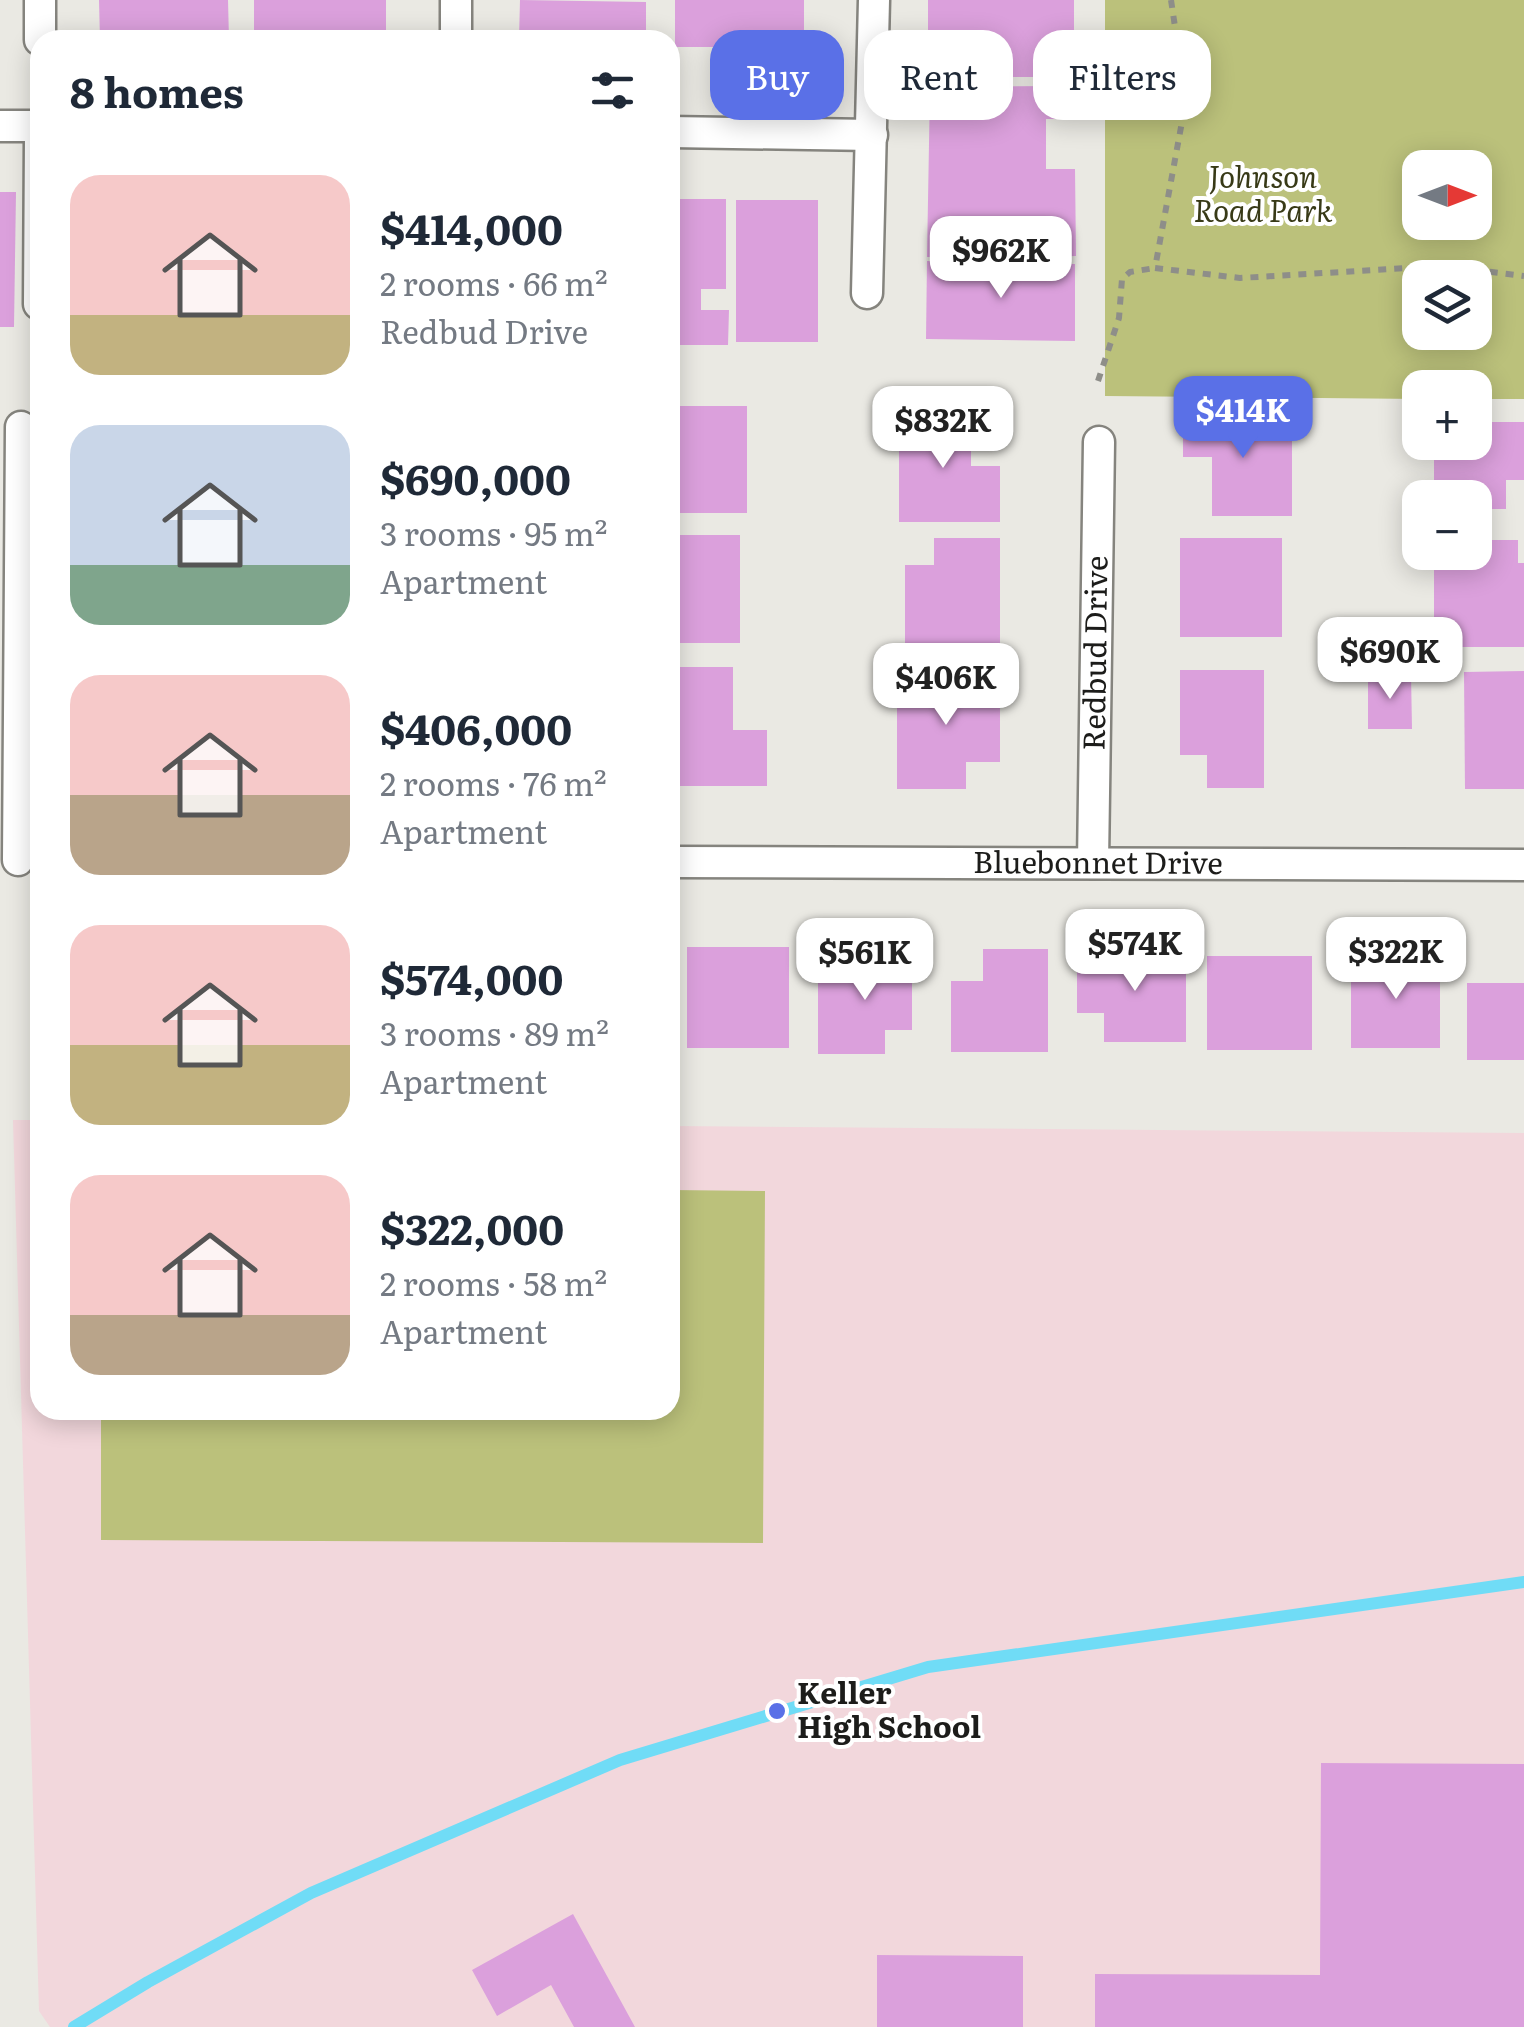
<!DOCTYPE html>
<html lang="en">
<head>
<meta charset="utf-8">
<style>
  body { margin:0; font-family:Literata,serif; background:#f6f6f7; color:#1f2937; height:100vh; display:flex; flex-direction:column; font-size:38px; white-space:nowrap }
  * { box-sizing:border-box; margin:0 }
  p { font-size:32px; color:#747a83 }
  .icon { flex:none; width:55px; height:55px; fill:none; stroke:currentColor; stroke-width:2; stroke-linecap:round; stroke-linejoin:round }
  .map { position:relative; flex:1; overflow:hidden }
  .panel { position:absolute; left:30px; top:30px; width:650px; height:1390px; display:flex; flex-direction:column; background:#fff; border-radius:30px; box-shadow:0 5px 25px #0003 }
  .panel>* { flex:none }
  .guide { position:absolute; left:710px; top:30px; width:662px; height:90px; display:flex; gap:20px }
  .needle { width:65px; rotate:90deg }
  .controls { position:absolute; left:1402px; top:150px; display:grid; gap:20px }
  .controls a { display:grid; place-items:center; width:90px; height:90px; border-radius:20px; background:#fff; box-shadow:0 5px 25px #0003; font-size:50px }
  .price { position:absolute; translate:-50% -85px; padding:0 22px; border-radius:20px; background:#fff; color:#222; font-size:32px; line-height:65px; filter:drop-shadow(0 2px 5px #0008) }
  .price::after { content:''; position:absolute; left:50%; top:60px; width:30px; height:22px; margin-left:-15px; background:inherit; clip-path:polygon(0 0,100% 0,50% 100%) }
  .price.selected { background:#5a70e7; color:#fff }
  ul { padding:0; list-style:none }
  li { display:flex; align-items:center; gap:30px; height:250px; padding:0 40px }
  li span { display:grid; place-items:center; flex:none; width:280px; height:200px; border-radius:30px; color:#555 }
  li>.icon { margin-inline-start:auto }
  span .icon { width:120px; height:120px; fill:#fffc; stroke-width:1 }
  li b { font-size:42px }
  h2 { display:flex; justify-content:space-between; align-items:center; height:120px; padding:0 40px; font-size:42px }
  .chip { padding:0 35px; border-radius:30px; background:#fff; box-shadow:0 5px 25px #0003; font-size:35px; line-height:90px }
  .chip.selected { background:#5a70e7; color:#fff }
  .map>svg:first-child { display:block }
</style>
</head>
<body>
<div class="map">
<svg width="1524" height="2027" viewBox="0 0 1524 2027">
  <rect width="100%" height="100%" fill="#eae9e3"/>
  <path fill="#f2d7dc" d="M13 1120H40V1410H670V1126L1524 1133V2027H50L39 2011Z"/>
  <g fill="#bbc17b" fill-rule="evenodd">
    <path d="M1105 0H1524V399H1475V388H1420V399L1105 396ZM1420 168H1475V222H1420ZM1420 278H1475V332H1420Z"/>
    <path d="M670 1190 765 1191 763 1543 101 1540V1410H670Z"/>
  </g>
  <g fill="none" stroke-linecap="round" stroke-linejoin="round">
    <path stroke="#70dcf6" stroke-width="12" d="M74 2027 148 1982 311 1893 620 1760 928 1667 1524 1582"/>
  </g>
  <g fill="#dba0dc">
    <path d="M99 0H228L229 40H100Z"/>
    <path d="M254 0H386V40H268V35H254Z"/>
    <path d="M520 0 646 2V40H519Z"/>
    <path d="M675 0H804V69H727V47H675Z"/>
    <rect x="928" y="0" width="146" height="77"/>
    <path d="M1060 86V119H1046V169H1075L1076 256 1036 257 1035 235H1023V257H927L930 87Z"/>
    <path d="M0 192H16L14 327H0Z"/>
    <path d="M670 199H726V289H701V310H729L728 345H670Z"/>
    <rect x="736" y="200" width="82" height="142"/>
    <path d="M927 261 1075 264V341L926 339Z"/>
    <rect x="670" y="406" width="77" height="107"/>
    <path d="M899 410H971V466H1000V522H899Z"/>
    <path d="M1183 410H1274V433H1292V516H1212V457H1183Z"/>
    <path d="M1475 422H1524V480H1506V509H1475V498H1434V442H1475Z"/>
    <rect x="670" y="535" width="70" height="108"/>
    <path d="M934 538H1000V647H905V565H934Z"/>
    <rect x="1180" y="538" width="102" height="99"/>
    <path d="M1475 540H1518V563H1524V647H1434V552H1475Z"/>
    <path d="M670 667H733V730H767V786H670Z"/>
    <path d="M1180 670H1264V788H1207V755H1180Z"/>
    <path d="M1524 671V789H1465L1464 672Z"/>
    <path d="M897 674H1000V762H966V789H897Z"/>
    <path d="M1411 674 1412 729H1368V675Z"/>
    <rect x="687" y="947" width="102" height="101"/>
    <path d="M983 949H1048V1052H951V981H983Z"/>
    <path d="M1077 951H1186V1042H1104V1013H1077Z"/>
    <path d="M850 952H912V1030H885V1054H818V975H850Z"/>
    <rect x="1351" y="955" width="89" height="93"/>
    <rect x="1207" y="956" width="105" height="94"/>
    <rect x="1467" y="983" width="57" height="77"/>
    <path d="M1321 1763 1524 1764V2027H1095V1974L1320 1975Z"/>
    <path d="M573 1914 635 2027H574L551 1985 497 2016 472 1970Z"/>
    <path d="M877 1955 1023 1956V2027H877Z"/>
  </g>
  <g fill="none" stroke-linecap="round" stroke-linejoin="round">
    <g stroke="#85847e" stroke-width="35">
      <g id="street">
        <path d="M40 40V0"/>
        <path d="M456 40V0"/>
        <path d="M0 126H40"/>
        <path d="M670 132 872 135"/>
        <path d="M867 293 874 0"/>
        <path d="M39 304 40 137"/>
        <path d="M18 860 21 427"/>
        <path id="s1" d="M670 862 1524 865"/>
        <path id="s2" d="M1093 863 1099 442"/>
      </g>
    </g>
    <g stroke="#8e8e89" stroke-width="6" stroke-dasharray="8 8" stroke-linecap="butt">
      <path d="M1171 0 1186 100 1155 268 1240 278 1442 266 1524 276"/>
      <path d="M1098 381 1119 318 1122 279 1130 272 1155 268"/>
    </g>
    <use href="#street" stroke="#fff" stroke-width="30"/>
  </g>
  <circle fill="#5a70e7" stroke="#fff" stroke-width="4" cx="777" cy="1711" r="10"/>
  <g text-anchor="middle" stroke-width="8" stroke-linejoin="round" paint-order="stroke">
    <g font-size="30" font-style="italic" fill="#383a17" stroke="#fff">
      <text x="1263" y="188">Johnson<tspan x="1263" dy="34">Road Park</tspan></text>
    </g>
    <g font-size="30" fill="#1c1c1a" stroke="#fff">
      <text dy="10" stroke="none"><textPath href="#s2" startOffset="210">Redbud Drive</textPath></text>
      <text dy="10" stroke="none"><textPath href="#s1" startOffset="428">Bluebonnet Drive</textPath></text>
    </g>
    <g font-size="30" font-weight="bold" fill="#1c1c1a" stroke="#fff" text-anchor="start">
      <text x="797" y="1704">Keller<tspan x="797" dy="34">High School</tspan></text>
    </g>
  </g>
</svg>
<div class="controls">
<a><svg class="needle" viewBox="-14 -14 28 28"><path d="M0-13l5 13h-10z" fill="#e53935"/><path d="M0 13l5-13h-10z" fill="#747a83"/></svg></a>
<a><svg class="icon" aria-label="layers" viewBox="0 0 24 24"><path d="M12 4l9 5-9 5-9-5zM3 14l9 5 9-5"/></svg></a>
<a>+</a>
<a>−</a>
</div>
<b class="price" style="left:1001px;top:301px">$962K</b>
<b class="price selected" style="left:1243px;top:461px">$414K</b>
<b class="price" style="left:943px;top:471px">$832K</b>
<b class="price" style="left:1390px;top:702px">$690K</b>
<b class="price" style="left:946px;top:728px">$406K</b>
<b class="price" style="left:1135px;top:994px">$574K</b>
<b class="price" style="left:1396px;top:1002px">$322K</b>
<b class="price" style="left:865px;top:1003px">$561K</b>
<div class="guide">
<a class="chip selected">Buy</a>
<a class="chip">Rent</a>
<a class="chip">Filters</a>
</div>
<section class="panel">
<h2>8 homes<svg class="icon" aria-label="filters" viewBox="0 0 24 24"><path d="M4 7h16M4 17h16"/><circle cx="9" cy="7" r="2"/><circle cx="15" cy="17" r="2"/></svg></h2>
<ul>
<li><span style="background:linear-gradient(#f6c9c9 70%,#c2b280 0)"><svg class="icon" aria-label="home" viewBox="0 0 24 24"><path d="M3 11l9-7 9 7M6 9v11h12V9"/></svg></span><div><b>$414,000</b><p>2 rooms · 66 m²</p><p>Redbud Drive</p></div></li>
<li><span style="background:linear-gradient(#c9d6e8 70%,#7fa58c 0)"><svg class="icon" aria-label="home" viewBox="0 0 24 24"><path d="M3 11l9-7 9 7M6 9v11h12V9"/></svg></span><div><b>$690,000</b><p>3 rooms · 95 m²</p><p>Apartment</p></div></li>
<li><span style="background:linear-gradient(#f6c9c9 60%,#b9a48a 0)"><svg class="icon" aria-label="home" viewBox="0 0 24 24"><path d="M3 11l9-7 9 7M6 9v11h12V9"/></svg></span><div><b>$406,000</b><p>2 rooms · 76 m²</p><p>Apartment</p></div></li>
<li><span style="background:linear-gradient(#f6c9c9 60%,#c2b280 0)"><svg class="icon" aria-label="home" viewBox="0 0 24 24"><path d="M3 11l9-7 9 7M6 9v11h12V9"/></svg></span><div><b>$574,000</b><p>3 rooms · 89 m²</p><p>Apartment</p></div></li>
<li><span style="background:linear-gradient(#f6c9c9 70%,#b9a48a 0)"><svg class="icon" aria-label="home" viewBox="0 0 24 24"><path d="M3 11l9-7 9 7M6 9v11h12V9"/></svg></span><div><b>$322,000</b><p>2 rooms · 58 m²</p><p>Apartment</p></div></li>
</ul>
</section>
</div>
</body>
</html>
